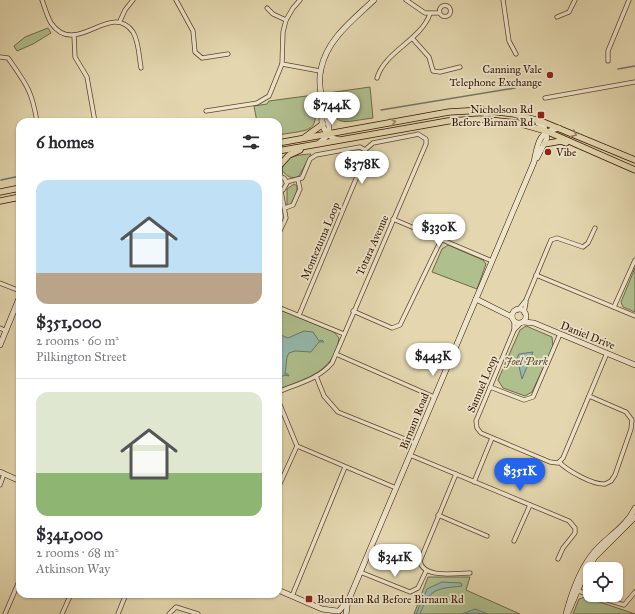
<!DOCTYPE html>
<html lang="en">
<head>
<meta charset="utf-8">
<style>
  body { margin:0; font-family:"IM FELL Great Primer",serif; background:#f2f2f3; color:#2b2b33; height:100vh; display:flex; flex-direction:column; font-size:15px; white-space:nowrap }
  * { box-sizing:border-box; margin:0 }
  p { font-size:13px; color:#7c7c81 }
  .icon { flex:none; width:22px; height:22px; fill:none; stroke:currentColor; stroke-width:2; stroke-linecap:round; stroke-linejoin:round }
  .map { position:relative; flex:1; overflow:hidden }
  .drawer { position:absolute; left:16px; top:118px; width:266px; height:480px; display:flex; flex-direction:column; background:#fff; border-radius:12px; box-shadow:0 1px 3px #0004 }
  .drawer>* { flex:none }
  .tools { position:absolute; left:583px; top:562px; display:grid; gap:8px }
  .tools a { display:grid; place-items:center; width:40px; height:40px; border-radius:8px; background:#fff; box-shadow:0 1px 3px #0004; font-size:20px }
  .price { position:absolute; translate:-50% -34px; padding:0 9px; border-radius:14px; background:#fff; color:#222; font-size:13px; line-height:26px; filter:drop-shadow(0 1px 2px #0008) }
  .price::after { content:''; position:absolute; left:50%; top:24px; width:12px; height:9px; margin-left:-6px; background:inherit; clip-path:polygon(0 0,100% 0,50% 100%) }
  .price.selected { background:#2563eb; color:#fff }
  ul { padding:0; list-style:none }
  li { display:grid; align-content:center; gap:8px; height:212px; padding:0 20px }
  li+li { border-top:1px solid #e1e1e2 }
  li span { display:grid; place-items:center; height:124px; border-radius:12px; color:#555 }
  li>.icon { margin-inline-start:auto }
  span .icon { width:72px; height:72px; fill:#fffc; stroke-width:1 }
  li b { font-size:17px }
  h2 { display:flex; justify-content:space-between; align-items:center; height:48px; padding:0 20px; font-size:17px }
  .map>svg:first-child { display:block }
</style>
</head>
<body>
<div class="map">
<svg width="635" height="614" viewBox="0 0 635 614">
  <rect width="100%" height="100%" fill="#e4d7af"/>
  <filter id="stains"><feTurbulence type="fractalNoise" baseFrequency=".005" numOctaves="4"/><feColorMatrix values="0 0 0 0 .2 0 0 0 0 .09 0 0 0 0 .02 0 0 0 .5 -.17"/></filter>
  <radialGradient id="worn" r=".72"><stop offset=".6" stop-color="#630" stop-opacity="0"/><stop offset="1" stop-color="#630" stop-opacity=".3"/></radialGradient>
  <g fill="#afbf8e" stroke="#716848">
    <path d="M48 28 51 33 33 44 17 51 14 46 25 37Z"/>
    <path d="M370 87 373 118C340 122 335 130 328 93Z"/>
    <path d="M314 95C319 134 313 129 278 135V122H257L254 106 267 104 269 101Z"/>
    <path d="M311 154 299 176C292 180 286 176 282 170 284 155 299 155 311 154Z"/>
    <path d="M294 184 297 186V191L291 204 287 205V189Z"/>
    <path d="M448 245 483 260 486 264 477 289 432 272 442 249Z"/>
    <path d="M635 268V312L623 307 621 302Z"/>
    <path d="M278 309 334 332 339 338C334 373 306 378 278 390Z"/>
    <path d="M526 326 552 337 553 347 532 392 525 396 503 388 498 380 520 330Z"/>
    <path d="M428 577H470L466 590 520 614H414Z"/>
    <path d="M585 597 635 614H573L579 599Z"/>
  </g>
  <g fill="#95b9ad" stroke="#6e7669">
    <path d="M304 331 313 332 319 341 322 340 324 342H319L311 352 295 351 289 353 287 357 285 374H288L289 376 284 375 278 380V334L288 338Z"/>
    <path d="M533 352 522 379 517 358 519 354Z"/>
    <path d="M442 582 461 583 462 586C436 589 430 588 420 614H416L427 589Z"/>
    <path d="M475 609 488 614 476 613 462 614Z"/>
  </g>
  <g fill="none" stroke-linecap="round" stroke-linejoin="round">
    <g stroke="#6e7669" stroke-width="1.5">
      <path d="M618 69 635 66"/>
      <path d="M381 110 515 88"/>
      <path d="M1 180 20 176"/>
    </g>
    <g stroke="#5f432d" stroke-width="5">
      <g id="street">
        <path d="M42 0C45 8 47 16 51 23 76 59 110 0 133 32 139 42 139 57 141 68"/>
        <path d="M176 0 193 31 195 52 202 58 228 54"/>
        <path d="M406 0 425 13H439"/>
        <path d="M503 0 509 41 516 54"/>
        <circle cx="445" cy="11" r="5.5"/>
        <path d="M267 8 273 14 286 20"/>
        <path d="M557 17 569 12 575 0"/>
        <path d="M120 21 125 10 133 0"/>
        <path d="M74 35 75 57 87 77 95 122"/>
        <path d="M412 38 429 57 433 71 440 72 460 67"/>
        <path d="M0 57 8 58C26 84 32 90 37 122"/>
        <path d="M608 61V51L629 0"/>
        <path d="M282 64 320 71"/>
        <path d="M377 78C385 51 420 41 430 14"/>
        <path d="M545 98 635 82"/>
        <path d="M206 111 257 103 269 96 282 64 283 32 286 20 293 8 300 0"/>
        <path d="M278 157 281 177"/>
        <path d="M278 177 284 178 287 183 283 190 278 191"/>
        <path d="M286 182 302 178 310 159 316 155 360 147 365 150 366 155 299 315"/>
        <path d="M285 208 293 205 300 189 298 180"/>
        <path d="M393 219 492 261"/>
        <path d="M278 235 286 218 281 191"/>
        <path d="M536 275 635 316"/>
        <path d="M0 283 20 291"/>
        <path d="M278 307 344 334"/>
        <path d="M614 307 635 260"/>
        <path d="M518 310 526 300 551 240 557 238 583 247 588 243 595 228"/>
        <path d="M353 311 392 328 400 325 441 240"/>
        <path d="M524 313 526 302"/>
        <path d="M514 321V330"/>
        <path d="M521 323 514 330 476 421 477 428 481 433 550 462 558 463 563 458 607 353"/>
        <path d="M0 328 6 331"/>
        <path d="M336 354 434 397"/>
        <path d="M316 376 324 396 338 412 415 443"/>
        <path d="M490 387 524 400 533 397 560 334"/>
        <path d="M278 392C297 384 319 379 332 363L426 144V139L418 134 414 135 373 143 365 150"/>
        <path d="M278 400 297 446 396 488"/>
        <path d="M410 455 569 521 575 528V533L563 548 558 559"/>
        <path d="M559 462C568 471 593 485 605 484L611 481 615 475 631 429 632 420 626 412 589 396"/>
        <path d="M456 474 420 561C423 579 456 573 470 573"/>
        <path d="M474 482 492 438"/>
        <path d="M0 485 4 474"/>
        <path d="M278 488 297 446"/>
        <path d="M438 515 487 536"/>
        <path d="M514 541 530 505"/>
        <path d="M360 572 410 592 418 588 426 571"/>
        <path d="M575 590 624 605 635 592"/>
        <path d="M292 596 345 467"/>
        <path d="M5 614 20 579"/>
        <path d="M62 614 71 594"/>
        <path d="M118 614 126 594"/>
        <path d="M169 614 176 607 198 614"/>
      </g>
    </g>
    <g stroke="#331202" stroke-width="6">
      <g id="secondary">
        <path d="M324 110C318 123 325 137 339 140"/>
        <path d="M319 143C336 131 327 123 324 109 321 97 318 81 321 69 327 39 353 20 374 0"/>
        <path d="M537 158 547 138 544 126 538 123"/>
        <path d="M476 299 512 317"/>
        <circle cx="519" cy="316" r="7"/>
        <path d="M523 322 534 323 635 365"/>
        <path d="M0 345 20 296"/>
        <path d="M0 472 20 481"/>
        <path d="M278 590 322 609 337 611"/>
        <path d="M339 611 349 599 534 162C538 143 538 132 559 128"/>
        <path d="M568 613 585 573 595 557 635 517"/>
        <path d="M346 614 348 600"/>
        <path d="M566 614C571 595 579 572 591 556 603 539 626 528 635 508"/>
      </g>
    </g>
    <g stroke="#331202" stroke-width="7">
      <g id="primary">
        <path d="M305 137 323 124"/>
        <path d="M278 143 449 112 483 110 514 114 543 122 635 160"/>
        <path d="M544 144 561 141 566 143"/>
        <path d="M278 151 448 121 480 119 518 123 546 131 635 170"/>
        <path d="M279 166 289 155 300 150"/>
        <path d="M0 192 20 188"/>
        <path d="M0 201 20 197"/>
      </g>
    </g>
    <use href="#street" stroke="#ede5cb" stroke-width="3.5"/>
    <use href="#secondary" stroke="#ede5cb" stroke-width="5"/>
    <use href="#primary" stroke="#e4d7af" stroke-width="5.5"/>
  </g>
  <defs><path id="oneway-chevron" d="M-2-3.5L2.5 0L-2 3.5" fill="none" stroke-width="1.6" stroke-linecap="round" stroke-linejoin="round"/></defs>
  <g stroke="#947e61">
    <use href="#oneway-chevron" transform="translate(393 122) rotate(-11)"/>
    <use href="#oneway-chevron" transform="translate(574 134) rotate(23)"/>
  </g>
  <g fill="#8f2418" stroke="#ede5cb" stroke-width="1.5">
    <circle cx="550" cy="75" r="4"/>
    <rect x="537" y="111" width="8" height="8" rx="2"/>
    <circle cx="548" cy="152" r="4"/>
    <rect x="305" y="595" width="8" height="8" rx="2"/>
  </g>
  <g text-anchor="middle" stroke-width="3.5" stroke-linejoin="round" paint-order="stroke">
    <g font-size="11" fill="#331202" stroke="#ede5cb" text-anchor="end">
      <text x="542" y="73">Canning Vale<tspan x="542" dy="13">Telephone Exchange</tspan></text>
      <text x="533" y="113">Nicholson Rd<tspan x="533" dy="13">Before Birnam Rd</tspan></text>
      <text x="556" y="156" text-anchor="start">Vibe</text>
      <text x="317" y="603" text-anchor="start">Boardman Rd Before Birnam Rd</text>
    </g>
    <g font-size="11" fill="#331202" stroke="#ede5cb">
      <text transform="translate(320 241) rotate(-67)" y="4">Montezuma Loop</text>
      <text transform="translate(372 245) rotate(-66)" y="4">Totara Avenue</text>
      <text transform="translate(588 335) rotate(22)" y="4">Daniel Drive</text>
      <text transform="translate(482 384) rotate(-67)" y="4">Samuel Loop</text>
      <text transform="translate(414 421) rotate(-68)" y="4">Birnam Road</text>
    </g>
    <g font-size="11" font-style="italic" fill="#58462c" stroke="#ede5cb">
      <text x="526" y="365">Joel Park</text>
    </g>
  </g>
  <rect width="100%" height="100%" filter="url(#stains)"/>
  <rect width="100%" height="100%" fill="url(#worn)"/>
</svg>
<div class="tools">
<a><svg class="icon" aria-label="locate" viewBox="0 0 24 24"><circle cx="12" cy="12" r="6"/><path d="M12 2v4M12 18v4M2 12h4M18 12h4"/></svg></a>
</div>
<b class="price" style="left:332px;top:126px">$744K</b>
<b class="price" style="left:362px;top:185px">$378K</b>
<b class="price" style="left:439px;top:248px">$330K</b>
<b class="price" style="left:433px;top:377px">$443K</b>
<b class="price selected" style="left:520px;top:492px">$351K</b>
<b class="price" style="left:395px;top:578px">$341K</b>
<section class="drawer">
<h2>6 homes<svg class="icon" aria-label="filters" viewBox="0 0 24 24"><path d="M4 7h16M4 17h16"/><circle cx="9" cy="7" r="2"/><circle cx="15" cy="17" r="2"/></svg></h2>
<ul>
<li><span style="background:linear-gradient(#bfe0f5 75%,#b9a48a 0)"><svg class="icon" aria-label="home" viewBox="0 0 24 24"><path d="M3 11l9-7 9 7M6 9v11h12V9"/></svg></span><div><b>$351,000</b><p>2 rooms · 60 m²</p><p>Pilkington Street</p></div></li>
<li><span style="background:linear-gradient(#dfe7d0 65%,#8fb573 0)"><svg class="icon" aria-label="home" viewBox="0 0 24 24"><path d="M3 11l9-7 9 7M6 9v11h12V9"/></svg></span><div><b>$341,000</b><p>2 rooms · 68 m²</p><p>Atkinson Way</p></div></li>
</ul>
</section>
</div>
</body>
</html>
